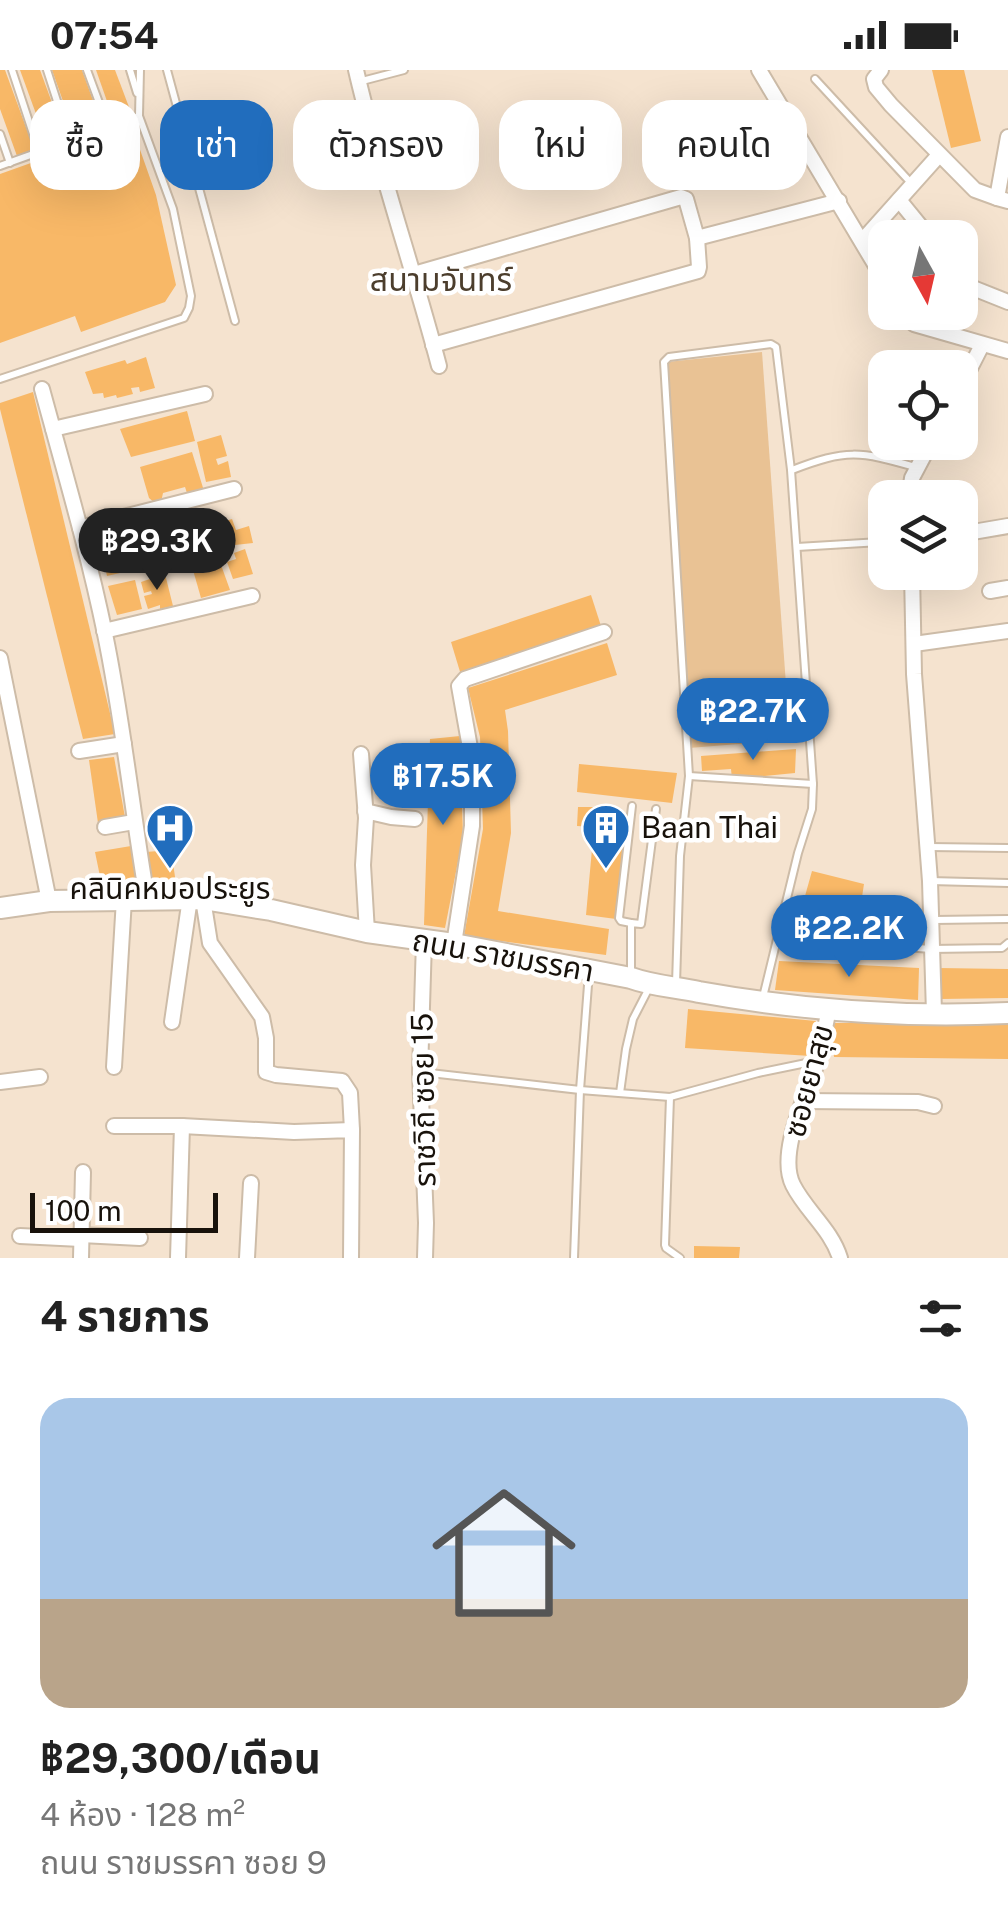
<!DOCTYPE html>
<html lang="th">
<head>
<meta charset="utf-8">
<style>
  body { margin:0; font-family:"Public Sans","Noto Sans Thai",sans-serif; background:#f6f6f6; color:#222; height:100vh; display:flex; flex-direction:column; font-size:38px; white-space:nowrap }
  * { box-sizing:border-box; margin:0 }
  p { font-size:32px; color:#767676 }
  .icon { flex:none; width:55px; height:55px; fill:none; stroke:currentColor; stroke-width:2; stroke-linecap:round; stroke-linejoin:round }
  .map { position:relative; height:1188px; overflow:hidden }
  .sheet { display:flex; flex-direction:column; background:#fff; flex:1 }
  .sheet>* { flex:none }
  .guide { position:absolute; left:30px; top:30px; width:950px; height:90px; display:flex; gap:20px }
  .needle { width:65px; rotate:172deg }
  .fabs { position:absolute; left:868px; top:150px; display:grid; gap:20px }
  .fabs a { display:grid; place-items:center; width:110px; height:110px; border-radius:20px; background:#fff; box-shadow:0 10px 40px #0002; font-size:50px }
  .scale { position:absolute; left:30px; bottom:25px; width:188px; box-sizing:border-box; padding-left:10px; border:5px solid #18120b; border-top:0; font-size:28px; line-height:35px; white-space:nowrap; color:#18120b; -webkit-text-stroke:8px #fff; paint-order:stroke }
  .price { position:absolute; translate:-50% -85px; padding:0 22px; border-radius:35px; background:#216dbd; color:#fff; font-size:32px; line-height:65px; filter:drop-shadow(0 2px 5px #0008) }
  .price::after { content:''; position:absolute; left:50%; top:60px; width:30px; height:22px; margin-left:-15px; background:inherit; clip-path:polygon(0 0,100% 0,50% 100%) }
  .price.active { background:#222; color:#fff }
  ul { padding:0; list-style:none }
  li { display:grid; align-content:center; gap:20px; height:530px; padding:0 40px }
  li+li { border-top:2px solid #e0e0e0 }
  li span { display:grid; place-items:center; height:310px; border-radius:30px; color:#555 }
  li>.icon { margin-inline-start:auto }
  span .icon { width:180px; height:180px; fill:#fffc; stroke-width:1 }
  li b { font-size:42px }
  h2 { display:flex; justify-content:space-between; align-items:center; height:120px; padding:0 40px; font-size:42px }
  .chip { padding:0 35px; border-radius:30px; background:#fff; box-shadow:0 10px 40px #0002; font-size:35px; line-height:90px }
  .chip.active { background:#216dbd; color:#fff }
  .status { display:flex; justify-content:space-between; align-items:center; height:70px; padding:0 50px; background:#fff; direction:ltr }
  .status svg { height:28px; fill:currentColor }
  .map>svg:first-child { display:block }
</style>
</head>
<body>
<div class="status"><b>07:54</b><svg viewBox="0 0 49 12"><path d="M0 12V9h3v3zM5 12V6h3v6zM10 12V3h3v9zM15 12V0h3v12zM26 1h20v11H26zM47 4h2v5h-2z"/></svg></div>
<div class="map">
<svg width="1008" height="1188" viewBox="0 0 1008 1188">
  <rect width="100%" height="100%" fill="#f5e3cf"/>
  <path fill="#e9c294" d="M762 282 790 670 689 678 667 292Z"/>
  <g fill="#f8b867">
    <path d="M0 0H5L34 79 17 86 0 39Z"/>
    <path d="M20 0H40L65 68 47 74Z"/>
    <path d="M52 0H82L102 55 75 65Z"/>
    <path d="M96 0H115L132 45 114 51Z"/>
    <path d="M932 0H964L981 71 951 78Z"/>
    <path d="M132 57 156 125 176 215 165 232 81 262 75 246 0 273V104Z"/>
    <path d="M146 287 155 318 140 322 139 317 131 318 133 324 117 328 116 325 104 328 103 323 93 324 85 302 125 290 127 294Z"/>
    <path d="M33 322 115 664 83 669 0 339V333Z"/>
    <path d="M187 341 195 371 131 387 120 359Z"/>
    <path d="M221 365 227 386 216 389 218 395 228 391 231 407 206 412 197 372Z"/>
    <path d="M192 382 204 421 188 426 185 417 163 423 161 432 155 433 149 428 140 397Z"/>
    <path d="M232 449 236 460 249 456 253 473 226 476 219 453Z"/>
    <path d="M178 450 189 489 165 495 153 456Z"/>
    <path d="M204 455 206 459 213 457 218 477 199 482 191 459Z"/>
    <path d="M121 472 123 483 127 482 133 500 107 506 103 488 112 485 109 474Z"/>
    <path d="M245 479 253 504 233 509 227 492 236 489 234 483Z"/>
    <path d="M220 492 230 520 201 528 193 500Z"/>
    <path d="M165 504 173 536 160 539V535L148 539 144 526 152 524 151 521 144 523 141 512Z"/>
    <path d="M135 510 142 539 117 545 108 516Z"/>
    <path d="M591 525 601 556 461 605 451 572Z"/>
    <path d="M607 573 617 605 505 640 508 661 511 763 498 841 609 859 606 885 464 866 483 759 480 667 468 618Z"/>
    <path d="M460 666 463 766 445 858 424 855 430 669Z"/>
    <path d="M796 679 795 703 732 709 731 699 702 701 701 686Z"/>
    <path d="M114 687 125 747 98 753 89 690Z"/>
    <path d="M579 694 677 703 672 733 577 722Z"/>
    <path d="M578 737H611L609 754H626L616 849 586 845 594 757 577 756Z"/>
    <path d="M131 776 137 816 103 821 95 782Z"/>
    <path d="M171 780 177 820 153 822 146 782Z"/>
    <path d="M812 801 864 814 860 840 844 838 830 883 791 876Z"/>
    <path d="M779 891 919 898 918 930 775 920Z"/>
    <path d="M938 898 1008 899V928L941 929Z"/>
    <path d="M688 939 816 951 811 986 685 978Z"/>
    <path d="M831 953H1008V989L834 987Z"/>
    <path d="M694 1176 740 1177 739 1188H694Z"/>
  </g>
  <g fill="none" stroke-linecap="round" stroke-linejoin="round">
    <g stroke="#cdbca8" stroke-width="10">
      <g id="lane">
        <path d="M12 0 39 82"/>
        <path d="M47 0 70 71"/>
        <path d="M87 0 108 57"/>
        <path d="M130 0 137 23"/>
        <path d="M167 0 235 251"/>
        <path d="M815 9 912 114"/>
        <path d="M362 11 404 0"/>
        <path d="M0 64 10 93"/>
        <path d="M0 96 139 46"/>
        <path d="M0 309 184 248 189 238 191 226 173 139 139 46 140 0"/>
        <path d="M792 400C847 379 859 381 915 397"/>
        <path d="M797 477 880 472"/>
        <path d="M689 706 813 714"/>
        <path d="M929 777 1008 778"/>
        <path d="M930 811 1008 813"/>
        <path d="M855 844 853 862 855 869 864 874 931 879 1002 878 1008 873"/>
        <path d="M934 850 1008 849"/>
        <path d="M631 853 621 851 619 848 632 736"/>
        <path d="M631 902V853L641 854 656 739"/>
        <path d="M676 914 680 786 689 706 664 292 669 287 771 274 776 277 791 400 813 714 812 739 798 783 763 927"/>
        <path d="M421 1002 580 1020 589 902"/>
        <path d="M620 1023 626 979 633 949 650 916"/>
        <path d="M670 1027 665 1175 666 1178 680 1188"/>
        <path d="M574 1188 580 1020 670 1027 758 1003 816 991"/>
      </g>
    </g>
    <g stroke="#cdbca8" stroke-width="18">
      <g id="street">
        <path d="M356 0C379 100 413 197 439 296"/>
        <path d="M759 0 885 211"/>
        <path d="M881 0 874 9 876 17 891 35 975 120 997 128"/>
        <path d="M1008 67 997 128 1008 131"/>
        <path d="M899 130 930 168"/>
        <path d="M697 168 839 131"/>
        <path d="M863 170 939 85"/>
        <path d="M414 204 681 127 686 129 697 168 699 197 698 201 433 275"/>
        <path d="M960 204 973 218 1008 232"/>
        <path d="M903 242 914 254 1008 281"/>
        <path d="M960 318 982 275"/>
        <path d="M42 319C64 400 88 481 105 564 123 651 132 740 147 828"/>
        <path d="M53 359 205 324"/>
        <path d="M909 428 912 408 931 372"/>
        <path d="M80 458 234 419"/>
        <path d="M967 463 1008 456"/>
        <path d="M912 502 914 604 930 811 934 943"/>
        <path d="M990 521 1008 518"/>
        <path d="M104 561 252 526"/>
        <path d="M914 574 1008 561"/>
        <path d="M0 588 49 831"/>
        <path d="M79 681 124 674"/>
        <path d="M361 684 366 748 363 795 367 862"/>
        <path d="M365 741 391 747 415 749"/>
        <path d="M105 757 134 752"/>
        <path d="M203 829 210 873 262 947 266 968V1002L276 1005 342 1011 350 1023 352 1060"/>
        <path d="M424 871 420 1002 426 1153 425 1188"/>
        <path d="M454 874 472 756V689L459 616 465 609 604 562"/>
        <path d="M829 939C825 957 822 976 817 993 807 1024 777 1083 793 1115 806 1141 831 1159 840 1188"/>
        <path d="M172 952 190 828"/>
        <path d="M114 997 124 829"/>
        <path d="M0 1012 40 1007"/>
        <path d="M803 1031 918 1032 934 1036"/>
        <path d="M114 1056H182L294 1062 352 1060 351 1188"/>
        <path d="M81 1165 140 1168"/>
        <path d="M20 1166 81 1169"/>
        <path d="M81 1188 83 1102"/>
        <path d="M178 1188 182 1056"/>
        <path d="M247 1188 251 1113"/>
      </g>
    </g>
    <g stroke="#cdbca8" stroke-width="24">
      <path id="secondary" d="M0 838 49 831 203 829 271 840 367 862 454 874 631 908C653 916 676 917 699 922 800 940 905 948 1008 943"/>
    </g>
    <use href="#lane" stroke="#fff" stroke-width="6"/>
    <use href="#street" stroke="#fff" stroke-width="14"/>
    <use href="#secondary" stroke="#fff" stroke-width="20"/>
  </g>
  <defs>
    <g id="hospital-pin" transform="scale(2.5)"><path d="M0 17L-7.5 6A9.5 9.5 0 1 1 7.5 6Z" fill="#216dbd" stroke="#fff"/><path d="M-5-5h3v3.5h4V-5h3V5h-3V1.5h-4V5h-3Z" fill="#fff"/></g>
    <g id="building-pin" transform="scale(2.5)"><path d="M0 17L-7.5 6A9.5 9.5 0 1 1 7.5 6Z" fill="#216dbd" stroke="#fff"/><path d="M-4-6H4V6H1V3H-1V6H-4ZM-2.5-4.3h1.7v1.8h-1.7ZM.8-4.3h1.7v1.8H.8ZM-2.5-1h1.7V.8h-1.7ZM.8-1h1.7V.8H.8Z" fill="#fff"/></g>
  </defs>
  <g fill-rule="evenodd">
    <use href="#hospital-pin" x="170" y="758"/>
    <use href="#building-pin" x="606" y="758"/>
  </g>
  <g text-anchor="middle" stroke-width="9" stroke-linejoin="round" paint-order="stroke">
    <g font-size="30" fill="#18120b" stroke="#fff" text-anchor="start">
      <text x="641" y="768">Baan Thai</text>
      <text x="170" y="829" text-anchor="middle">คลินิคหมอประยูร</text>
    </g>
    <g font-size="30" fill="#18120b" stroke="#fff">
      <text transform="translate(503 886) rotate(10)" y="10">ถนน ราชมรรคา</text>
      <text transform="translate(809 1011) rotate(-75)" y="10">ซอยยาสุข</text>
      <text transform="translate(424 1030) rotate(-91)" y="10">ราชวิถี ซอย 15</text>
    </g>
    <g font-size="32" fill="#4c3e2d" stroke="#fff">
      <text x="441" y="221">สนามจันทร์</text>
    </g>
  </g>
</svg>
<div class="fabs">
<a><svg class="needle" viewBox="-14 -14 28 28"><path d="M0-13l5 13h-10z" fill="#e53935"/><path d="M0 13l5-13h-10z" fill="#767676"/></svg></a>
<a><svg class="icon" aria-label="locate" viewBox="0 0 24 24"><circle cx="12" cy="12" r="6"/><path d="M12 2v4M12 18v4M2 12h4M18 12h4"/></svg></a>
<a><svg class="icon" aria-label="layers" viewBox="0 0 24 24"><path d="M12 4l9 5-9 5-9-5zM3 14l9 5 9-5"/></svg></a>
</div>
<div class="scale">100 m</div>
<b class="price active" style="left:157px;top:523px">฿29.3K</b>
<b class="price" style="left:753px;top:693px">฿22.7K</b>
<b class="price" style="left:443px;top:758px">฿17.5K</b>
<b class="price" style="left:849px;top:910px">฿22.2K</b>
<div class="guide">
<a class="chip">ซื้อ</a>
<a class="chip active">เช่า</a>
<a class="chip">ตัวกรอง</a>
<a class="chip">ใหม่</a>
<a class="chip">คอนโด</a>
</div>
</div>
<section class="sheet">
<h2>4 รายการ<svg class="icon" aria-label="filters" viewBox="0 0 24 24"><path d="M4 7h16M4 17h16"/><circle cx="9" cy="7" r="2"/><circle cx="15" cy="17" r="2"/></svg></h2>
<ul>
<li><span style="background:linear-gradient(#a9c7e8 65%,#b9a48a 0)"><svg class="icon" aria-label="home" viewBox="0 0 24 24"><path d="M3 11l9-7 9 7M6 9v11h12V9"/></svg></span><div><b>฿29,300/เดือน</b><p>4 ห้อง · 128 m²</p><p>ถนน ราชมรรคา ซอย 9</p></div></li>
</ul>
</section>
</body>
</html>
